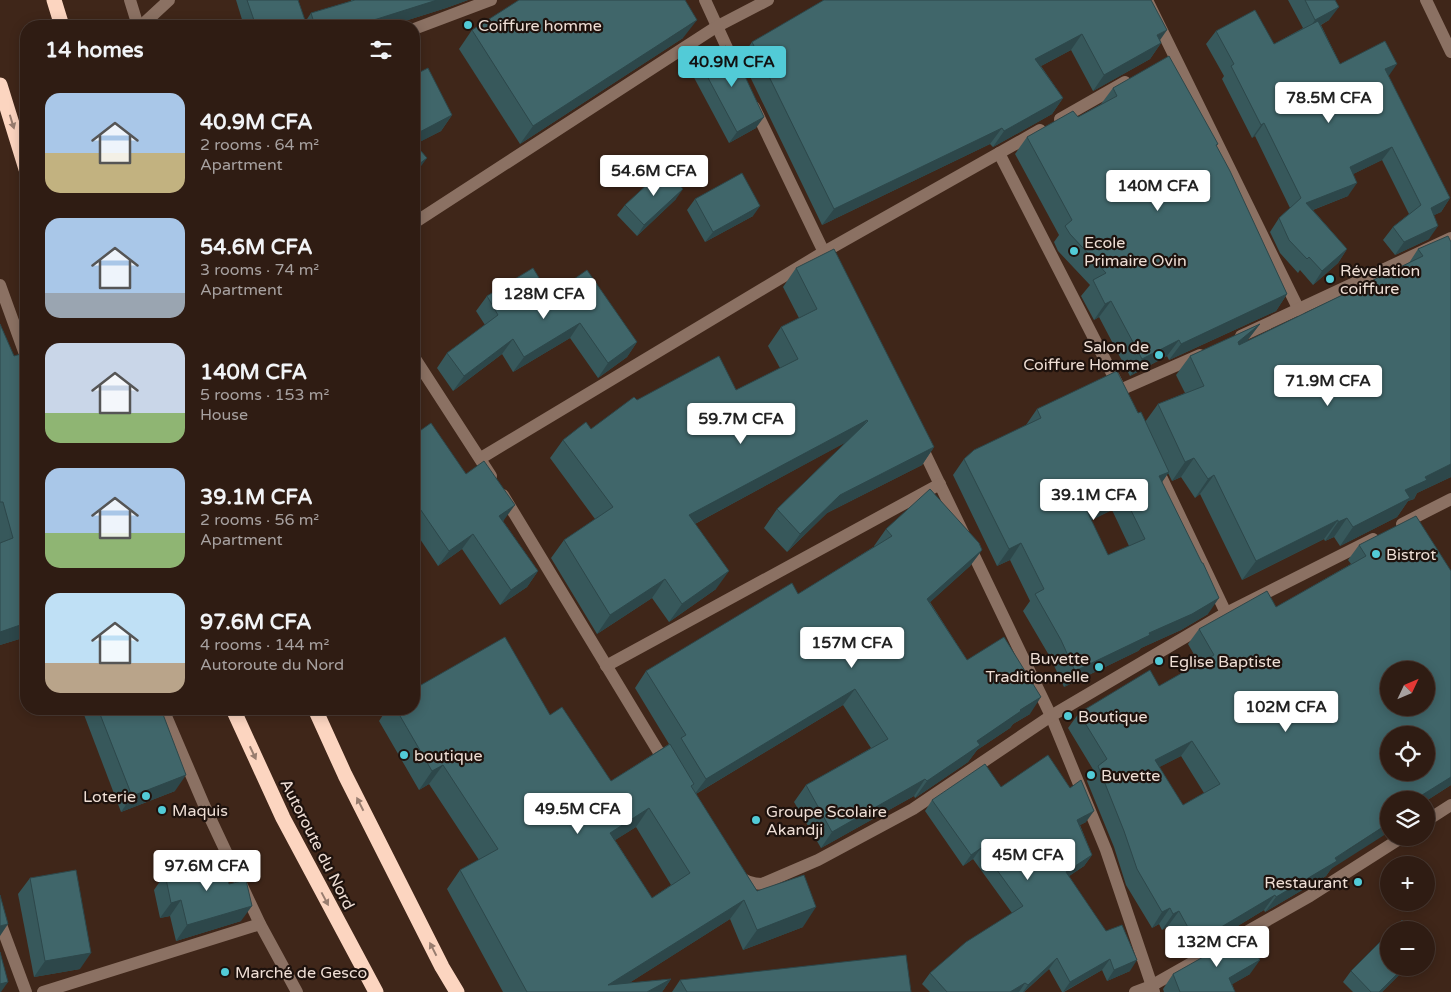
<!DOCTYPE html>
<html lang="en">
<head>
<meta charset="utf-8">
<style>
  body { margin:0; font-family:"Varela Round",sans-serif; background:#3b2921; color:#f1f3f6; height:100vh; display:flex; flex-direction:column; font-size:19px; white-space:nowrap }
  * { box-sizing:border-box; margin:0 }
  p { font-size:16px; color:#a7a1a0 }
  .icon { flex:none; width:28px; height:28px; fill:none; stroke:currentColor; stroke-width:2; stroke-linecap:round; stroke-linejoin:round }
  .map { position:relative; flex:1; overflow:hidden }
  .sheet { position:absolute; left:20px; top:20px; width:400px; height:695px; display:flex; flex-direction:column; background:#2f1c13; border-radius:20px; box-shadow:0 2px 12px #0003,0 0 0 1px #4a3a33 }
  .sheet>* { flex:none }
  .needle { width:32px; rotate:46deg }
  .buttons { position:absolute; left:1380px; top:661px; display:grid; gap:10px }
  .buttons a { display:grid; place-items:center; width:55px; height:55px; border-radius:50%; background:#2f1c13; box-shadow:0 2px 12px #0003,0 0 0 1px #4a3a33; font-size:25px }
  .price { position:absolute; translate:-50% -42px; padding:0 11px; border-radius:5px; background:#fff; color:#222; font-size:16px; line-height:32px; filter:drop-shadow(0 1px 2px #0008) }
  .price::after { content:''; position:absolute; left:50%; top:30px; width:15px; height:11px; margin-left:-8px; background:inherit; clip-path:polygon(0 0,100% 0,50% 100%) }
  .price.selected { background:#52cbd7; color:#111 }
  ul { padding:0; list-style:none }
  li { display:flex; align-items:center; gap:15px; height:125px; padding:0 25px }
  li span { display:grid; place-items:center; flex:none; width:140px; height:100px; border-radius:15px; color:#555 }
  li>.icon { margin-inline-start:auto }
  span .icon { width:60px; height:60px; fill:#fffc; stroke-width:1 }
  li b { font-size:21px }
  h2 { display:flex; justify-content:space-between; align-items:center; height:60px; padding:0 25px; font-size:21px }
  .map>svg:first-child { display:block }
</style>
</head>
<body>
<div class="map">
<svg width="1451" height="992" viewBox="0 0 1451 992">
  <rect width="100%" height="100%" fill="#3f2619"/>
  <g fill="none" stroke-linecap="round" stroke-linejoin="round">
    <g stroke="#8b7163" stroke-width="12">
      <path d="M130 0 138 26"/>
      <path d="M705 0 733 61"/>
      <path d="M1147 0 1299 310"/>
      <path d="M1426 0 1451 52"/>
      <path d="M141 26 169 0"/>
      <path d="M414 29 491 0"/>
      <path d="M754 107 832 269"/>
      <path d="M1060 119 1125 82"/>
      <path d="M999 153 1119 387"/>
      <path d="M414 223 716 27 768 0"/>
      <path d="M0 285 26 357"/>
      <path d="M1241 336 1451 238"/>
      <path d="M414 357 491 476"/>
      <path d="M1120 390 1200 355"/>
      <path d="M920 443 1051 716 1106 850 1154 992"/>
      <path d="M481 458 824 252 1040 130"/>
      <path d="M1156 466 1226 613"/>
      <path d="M503 495 666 764"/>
      <path d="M1402 524 1451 499"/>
      <path d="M606 666 940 484"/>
      <path d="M163 709 204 805 260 924 297 992"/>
      <path d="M1426 821 1451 805"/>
      <path d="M738 875C745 882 752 884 762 884L818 860 913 809 1051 716 1226 613 1373 539"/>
      <path d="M0 922 26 992"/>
      <path d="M43 992 260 924"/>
      <path d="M1135 992 1151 986 1310 896 1401 838"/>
    </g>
    <g stroke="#fcd5c0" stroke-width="15">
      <path d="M54 0 62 26"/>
      <path d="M0 85 26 169"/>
      <path d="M233 709 283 818 376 992"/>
      <path d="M315 709 345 775 442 967 457 992"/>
    </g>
  </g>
  <g fill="#37585b" fill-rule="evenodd">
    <path d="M236 0H298L305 22 311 13 351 1V0H468L446 8 389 26H244Z"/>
    <path d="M824 0 1160 40 1161 43 1150 59 1093 91 1071 50 1041 66 1063 98 1052 114 993 147 990 144 822 225 741 58 752 42Z"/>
    <path d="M1288 0H1335L1329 20 1321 25 1340 64 1388 76 1450 198 1441 212 1434 215 1429 239 1395 255 1383 240 1393 227 1409 214 1382 160 1353 174 1348 196 1313 210 1347 249 1338 263 1313 285 1300 270 1298 273 1280 253 1270 232 1279 218 1290 208 1255 136 1252 138 1222 79 1224 76 1206 44 1216 31 1274 44 1303 28Z"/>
    <path d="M472 30 683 38 520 144 459 49Z"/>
    <path d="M699 61 756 128 729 143 691 72Z"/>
    <path d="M414 75 452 115 441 131 415 144 416 173 414 175Z"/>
    <path d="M1113 88 1218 144 1216 146 1287 294 1276 311 1169 360 1167 356 1130 376 1099 317 1094 320 1081 296 1090 285 1058 251 1054 242 1059 235 1015 154 1027 137 1078 117 1101 104Z"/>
    <path d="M676 199 637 236 617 215 625 205Z"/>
    <path d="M695 199 753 216 705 242 687 210Z"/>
    <path d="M1451 242V477L1417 493 1414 499 1408 501 1397 517 1340 546 1334 537 1325 541 1324 539 1242 580 1200 494 1195 498 1181 477 1172 481 1168 473 1162 482 1208 614 1181 630 1141 648 1138 651 1064 687 1050 657 1023 611 1030 601 1010 560 997 566 953 475 964 459 1026 425 1037 409 1138 413 1145 422 1158 404 1185 393 1176 375 1190 356 1260 324 1247 341 1409 263 1418 249ZM1112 510 1129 546 1108 555 1091 520Z"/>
    <path d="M796 268 934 447 922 465 827 513 787 552 764 528 777 509 846 442 695 524 716 589 669 622 652 598 597 634 551 558 564 540 595 519 550 458 563 440 591 429 637 400 736 390 780 368 768 346 781 327 799 318 783 287Z"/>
    <path d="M487 296H550L637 342 627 357 598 378 570 338 513 372 502 354 453 391 437 368 447 353 485 325 476 311Z"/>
    <path d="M0 324 14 356 26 360V637L0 645Z"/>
    <path d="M414 435 466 474 504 520 503 521 538 571 527 587 500 605 462 549 438 566 414 530Z"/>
    <path d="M886 529 982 550 970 566 930 602 967 660 1030 714 1013 724 1010 728 977 750 968 762 915 798 914 796 821 848 794 802 806 785 871 748 843 705 696 794 757 891 803 927 743 950 730 919 629 983 671 979 662 992H503L447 889 460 870 479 860 429 784 419 790 379 721 387 709H414L550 715 611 781 669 744 635 688 646 671 798 594 875 546H874ZM636 827 671 885 652 898 615 840Z"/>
    <path d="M1359 545 1451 571V785L1426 801 1389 800 1331 869 1326 876 1265 912 1264 910 1185 958 1168 926 1162 930 1159 924 1152 928 1126 885 1114 847 1087 781 1094 771 1068 728 1079 713 1159 686 1199 663 1188 644 1199 629 1276 607 1351 564 1348 560ZM1181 756 1204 793 1183 805 1159 767Z"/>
    <path d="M85 709H161L175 791 121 812 83 712Z"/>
    <path d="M1001 787 1070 788 1086 822 1080 825 1092 855 1084 866 1069 876 1130 971 1107 981 1102 970 1064 992H1062L1049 969 1024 992H930L922 984 930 973 1012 913 973 859 963 866 925 811 932 800Z"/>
    <path d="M165 874 229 884 241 921 176 941 170 916 160 918 154 890Z"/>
    <path d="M30 878 80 969 34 977 18 894Z"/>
    <path d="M1389 968H1406L1382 992H1353L1343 982 1351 971Z"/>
    <path d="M1173 974H1250L1232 984 1235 992H1164L1163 989Z"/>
    <path d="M680 980 911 992H672Z"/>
  </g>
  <g fill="#2d474a">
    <path d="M437 0H468L446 8 389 26H348Z"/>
    <path d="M1339 7 1329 20 1306 33 1315 20Z"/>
    <path d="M697 20 683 38 520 144 533 126Z"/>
    <path d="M1167 30 1156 46 1157 35Z"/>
    <path d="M1082 34 1071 50 1024 75 1035 59Z"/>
    <path d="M1161 43 1150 59 1093 91 1104 75Z"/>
    <path d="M1397 64 1388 77 1385 69Z"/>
    <path d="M1063 98 1052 114 993 147 1004 131Z"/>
    <path d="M452 115 441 131 414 145V135Z"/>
    <path d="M764 117 756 128 729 143 737 132Z"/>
    <path d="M1264 123 1255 136 1252 138 1261 125Z"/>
    <path d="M1002 128 990 144 822 225 834 209Z"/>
    <path d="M1392 147 1382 160 1341 180 1350 167Z"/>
    <path d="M427 158 416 173 414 175V168Z"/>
    <path d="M1357 183 1348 196 1297 216 1306 203Z"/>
    <path d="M683 189 676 199 637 236 644 225Z"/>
    <path d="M1450 198 1441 212 1422 221 1431 208Z"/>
    <path d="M760 206 753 216 705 242 713 232Z"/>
    <path d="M1438 226 1429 239 1395 255 1404 242Z"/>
    <path d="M1347 249 1338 263 1313 285 1322 271Z"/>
    <path d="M1287 294 1276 311 1169 360 1181 344Z"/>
    <path d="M1111 301 1099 317 1094 320 1105 304Z"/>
    <path d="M580 323 570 338 513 372 524 357Z"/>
    <path d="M1260 324 1246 342 1225 361 1238 342Z"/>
    <path d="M513 339 502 354 453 391 464 376Z"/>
    <path d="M1179 340 1167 356 1130 376 1142 359Z"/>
    <path d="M637 342 627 357 598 378 608 363Z"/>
    <path d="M867 420 854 438 676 534 689 515Z"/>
    <path d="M934 447 922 465 827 513 787 552 800 534 840 495Z"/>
    <path d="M1194 458 1181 477 1172 481 1185 462Z"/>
    <path d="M1451 464V477L1417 493 1414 499 1408 501 1397 517 1340 546 1353 527 1425 477Z"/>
    <path d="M1169 472 1158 488 1159 476Z"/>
    <path d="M1214 475 1200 494 1195 498 1208 479Z"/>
    <path d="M1123 494 1112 510 1076 528 1087 511Z"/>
    <path d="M515 505 504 520 489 531 499 516Z"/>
    <path d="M1347 518 1334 537 1325 541 1338 522Z"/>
    <path d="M1338 520 1324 539 1242 580 1256 561Z"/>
    <path d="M473 534 462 549 438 566 449 551Z"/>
    <path d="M1021 543 1010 560 997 566 1009 549Z"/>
    <path d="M982 550 970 566 916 615 927 599Z"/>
    <path d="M538 571 527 587 500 605 511 590Z"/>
    <path d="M729 571 716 589 669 622 682 604Z"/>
    <path d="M665 579 652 598 597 634 610 615Z"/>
    <path d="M1219 598 1208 614 1181 630 1141 648 1138 651 1064 687 1075 671Z"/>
    <path d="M26 623V637L0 645V632Z"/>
    <path d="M855 689 843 705 694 795 706 779Z"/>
    <path d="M1041 697 1030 714 1013 724 1010 728 977 750 968 762 915 798 927 781 977 741 1020 710Z"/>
    <path d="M1192 741 1181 756 1144 775 1155 760Z"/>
    <path d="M443 765 429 784 419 790 432 771Z"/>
    <path d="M186 775 175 791 121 812 132 796Z"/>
    <path d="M1451 777V785L1426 801V800H1414Z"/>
    <path d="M925 779 914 796 821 848 832 832Z"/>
    <path d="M649 808 636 827 596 852 610 833Z"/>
    <path d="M1094 811 1086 822 1069 831 1077 820Z"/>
    <path d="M1389 823V832L1331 869 1326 876 1265 912 1276 897Z"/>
    <path d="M981 848 973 859 963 866 971 855Z"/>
    <path d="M1092 855 1084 866 1059 883 1066 872Z"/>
    <path d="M1275 895 1264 910 1185 958 1196 942Z"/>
    <path d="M181 900 170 916 160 918 171 903Z"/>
    <path d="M744 900 730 919 615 992 608 985Z"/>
    <path d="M252 906 241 921 176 941 187 925Z"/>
    <path d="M816 907 803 927 743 950 757 930Z"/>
    <path d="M1170 908 1159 924 1152 928 1162 912Z"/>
    <path d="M1179 911 1168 926 1162 930 1173 914Z"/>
    <path d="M8 924 0 936V926Z"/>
    <path d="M91 953 80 969 34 977 45 961Z"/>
    <path d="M1057 958 1049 969 1024 992H1023L1028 985Z"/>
    <path d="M1110 959 1102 970 1063 992 1070 982Z"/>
    <path d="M1137 960 1130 971 1107 981 1114 970Z"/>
    <path d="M1260 960 1250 974 1219 992 1229 978Z"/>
    <path d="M1403 968H1406L1382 992H1379Z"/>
    <path d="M671 979 662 992H647Z"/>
    <path d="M8 982 1 992H0V984Z"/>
    <path d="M1025 983 1019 992H1010Z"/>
  </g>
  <g fill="#40666a" stroke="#2d474a" fill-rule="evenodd">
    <path d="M247 0H298L307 26H256Z"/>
    <path d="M355 0H437L377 19 348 26H315L311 13Z"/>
    <path d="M519 0H685L697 20 533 126 472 30Z"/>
    <path d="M824 0H1151L1167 30 1157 35 1161 43 1104 75 1082 34 1035 59 1063 98 1004 131 1002 128 834 209 752 42Z"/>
    <path d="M1305 0H1335L1339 7 1315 20Z"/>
    <path d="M1255 10 1274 44 1318 21 1340 64 1385 41 1397 64 1385 69 1450 198 1431 208 1438 226 1404 242 1393 227 1421 205 1392 147 1350 167 1357 183 1306 203 1347 249 1322 271 1309 257 1307 259 1289 240 1279 218 1301 198 1264 123 1261 125 1231 66 1234 64 1216 31Z"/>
    <path d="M726 46 732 57 735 55 764 117 737 132 699 61Z"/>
    <path d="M1169 56 1218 144 1216 145 1230 171 1287 294 1181 344 1179 340 1142 359 1111 301 1105 304 1093 280 1106 273 1070 234 1065 226 1072 220 1027 137 1073 111 1078 117 1117 96 1113 88Z"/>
    <path d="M428 68 452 115 414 135V107L420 104 414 87V75Z"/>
    <path d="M414 143 427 158 414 168Z"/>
    <path d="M665 168 683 189 644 225 625 205Z"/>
    <path d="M742 173 760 206 713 232 695 199Z"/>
    <path d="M1448 236 1451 242V464L1425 477 1427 480 1405 490 1410 498 1353 527 1347 518 1338 522V520L1256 561 1214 475 1208 479 1194 458 1185 462 1158 404 1204 386 1190 356 1260 324 1238 342 1239 345 1423 256 1418 249Z"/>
    <path d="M834 249 934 447 840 495 800 534 777 509 868 421 867 420 689 515 729 571 682 604 665 579 610 615 564 540 613 507 563 440 586 422 591 429 634 397 637 400 719 356 736 390 798 359 781 327 817 309 796 268Z"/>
    <path d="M533 268 550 296 587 270 637 342 608 363 580 323 524 357 513 339 464 376 447 353 498 315 487 296Z"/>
    <path d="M0 324 14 356 24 353 26 360V623L0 632V543L13 538 3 502H0Z"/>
    <path d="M1117 371 1138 413 1141 412 1169 472 1159 476 1202 563H1203L1219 598 1192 614 1149 633 1150 635 1075 671 1061 640 1035 594 1044 589 1021 543 1009 549 964 459 974 450 1041 418 1037 409ZM1123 494 1145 539 1108 555 1087 511Z"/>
    <path d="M431 423 466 474 484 461 515 505 499 516 538 571 511 590 473 534 449 551 414 500V435Z"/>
    <path d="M930 489 979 543 982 550 927 599 967 660 1004 637 1041 697 1020 710 1021 711 977 741 980 745 927 781 925 779 832 832 806 785 888 739 855 689 706 779 681 738 686 735 646 671 792 583 798 594 892 536 886 529Z"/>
    <path d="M1416 516 1451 571V777L1414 800H1389V823L1335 858 1337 861 1276 897 1275 895 1196 942 1179 911 1173 914 1170 908 1162 912 1137 869 1124 831 1098 766 1107 759 1079 713 1150 670 1159 686 1214 655 1199 629 1267 591 1276 607 1366 556 1359 545ZM1389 670H1426V708H1389ZM1389 735H1426V772H1389ZM1192 741 1220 784 1183 805 1155 760Z"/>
    <path d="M505 637 550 715 562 707 611 781 670 744 694 784 691 786 757 891 804 875 816 907 757 930 744 900 608 985 671 979 647 992H527L460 870 498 849 443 765 432 771 396 709H414V689ZM649 808 690 873 652 898 610 833Z"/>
    <path d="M98 709H161L186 775 132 796Z"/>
    <path d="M1048 755 1070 788 1081 780 1094 811 1077 820 1092 855 1066 872 1106 931 1122 925 1137 960 1114 970 1110 959 1070 982 1057 958 1028 985 1025 983 1010 992H947L930 973 966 942 1023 906 981 848 971 855 932 800 985 764 1001 787Z"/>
    <path d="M223 861 229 884 246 880 252 906 187 925 181 900 171 903 165 874Z"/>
    <path d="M76 870 91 953 45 961 30 878Z"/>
    <path d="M0 895 8 924 0 926Z"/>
    <path d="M1402 920 1412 930H1392Z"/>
    <path d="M1389 933V968H1403L1379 992H1371L1351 971Z"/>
    <path d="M1244 934 1260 960 1229 978 1235 992H1180L1173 974Z"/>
    <path d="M0 952 8 982 0 984Z"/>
    <path d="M906 955 911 992H687L680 980Z"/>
  </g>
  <defs><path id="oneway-solid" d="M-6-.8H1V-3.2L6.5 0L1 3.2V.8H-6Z" transform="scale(1.25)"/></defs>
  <g fill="#987d6f">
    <use href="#oneway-solid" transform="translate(12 122) rotate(73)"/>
    <use href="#oneway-solid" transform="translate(253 753) rotate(65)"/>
    <use href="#oneway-solid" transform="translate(360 804) rotate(-117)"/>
    <use href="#oneway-solid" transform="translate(325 899) rotate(62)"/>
    <use href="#oneway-solid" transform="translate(433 949) rotate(-117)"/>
  </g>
  <g fill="#52cbd7" stroke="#1e120d" stroke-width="2">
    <circle cx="468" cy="25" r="5"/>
    <circle cx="1074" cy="251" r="5"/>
    <circle cx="1330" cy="279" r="5"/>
    <circle cx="1159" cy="355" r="5"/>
    <circle cx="1376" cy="554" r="5"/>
    <circle cx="1159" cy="661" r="5"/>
    <circle cx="1099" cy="667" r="5"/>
    <circle cx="1068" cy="716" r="5"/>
    <circle cx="404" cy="755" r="5"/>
    <circle cx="1091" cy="775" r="5"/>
    <circle cx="146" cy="796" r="5"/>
    <circle cx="162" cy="810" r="5"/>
    <circle cx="756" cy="820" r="5"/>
    <circle cx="1358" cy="882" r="5"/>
    <circle cx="225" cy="972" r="5"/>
  </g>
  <g text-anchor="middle" stroke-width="4.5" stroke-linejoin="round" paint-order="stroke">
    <g font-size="16" fill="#eeded5" stroke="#1e120d" text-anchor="start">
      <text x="478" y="31">Coiffure homme</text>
      <text x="1084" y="248">Ecole<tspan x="1084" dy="18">Primaire Ovin</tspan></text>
      <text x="1340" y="276">Révelation<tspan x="1340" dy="18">coiffure</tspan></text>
      <text x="1149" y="352" text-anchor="end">Salon de<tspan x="1149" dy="18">Coiffure Homme</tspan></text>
      <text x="1386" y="560">Bistrot</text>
      <text x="1089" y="664" text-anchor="end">Buvette<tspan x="1089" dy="18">Traditionnelle</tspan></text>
      <text x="1169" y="667">Eglise Baptiste</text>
      <text x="1078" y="722">Boutique</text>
      <text x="414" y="761">boutique</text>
      <text x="1101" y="781">Buvette</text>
      <text x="136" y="802" text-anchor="end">Loterie</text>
      <text x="172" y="816">Maquis</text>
      <text x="766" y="817">Groupe Scolaire<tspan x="766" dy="18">Akandji</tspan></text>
      <text x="1348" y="888" text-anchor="end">Restaurant</text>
      <text x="235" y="978">Marché de Gesco</text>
    </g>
    <g font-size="16" fill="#eeded5" stroke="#1e120d">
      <text transform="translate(318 844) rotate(63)" y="6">Autoroute du Nord</text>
    </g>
  </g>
</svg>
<div class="buttons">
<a><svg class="needle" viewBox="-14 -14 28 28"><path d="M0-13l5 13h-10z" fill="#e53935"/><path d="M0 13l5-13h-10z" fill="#a7a1a0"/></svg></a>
<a><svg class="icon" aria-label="locate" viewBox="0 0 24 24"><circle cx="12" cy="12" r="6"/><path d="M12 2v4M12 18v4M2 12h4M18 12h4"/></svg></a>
<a><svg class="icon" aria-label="layers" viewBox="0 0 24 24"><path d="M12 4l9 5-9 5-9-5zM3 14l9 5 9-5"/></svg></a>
<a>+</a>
<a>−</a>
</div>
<b class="price selected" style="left:732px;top:88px">40.9M CFA</b>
<b class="price" style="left:1329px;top:124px">78.5M CFA</b>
<b class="price" style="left:654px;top:197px">54.6M CFA</b>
<b class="price" style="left:1158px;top:212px">140M CFA</b>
<b class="price" style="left:544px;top:320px">128M CFA</b>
<b class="price" style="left:1328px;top:407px">71.9M CFA</b>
<b class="price" style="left:741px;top:445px">59.7M CFA</b>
<b class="price" style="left:1094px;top:521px">39.1M CFA</b>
<b class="price" style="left:852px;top:669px">157M CFA</b>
<b class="price" style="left:1286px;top:733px">102M CFA</b>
<b class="price" style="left:578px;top:835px">49.5M CFA</b>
<b class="price" style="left:1028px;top:881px">45M CFA</b>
<b class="price" style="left:207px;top:892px">97.6M CFA</b>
<b class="price" style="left:1217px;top:968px">132M CFA</b>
<section class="sheet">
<h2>14 homes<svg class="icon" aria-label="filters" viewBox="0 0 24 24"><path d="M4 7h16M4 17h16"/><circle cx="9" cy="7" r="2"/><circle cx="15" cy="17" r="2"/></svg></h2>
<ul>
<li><span style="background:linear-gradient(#a9c7e8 60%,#c2b280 0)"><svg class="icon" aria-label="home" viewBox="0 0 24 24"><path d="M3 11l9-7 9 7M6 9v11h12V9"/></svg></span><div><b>40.9M CFA</b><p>2 rooms · 64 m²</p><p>Apartment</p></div></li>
<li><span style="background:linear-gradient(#a9c7e8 75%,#9aa5b1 0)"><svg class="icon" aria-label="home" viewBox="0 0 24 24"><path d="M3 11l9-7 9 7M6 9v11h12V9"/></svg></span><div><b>54.6M CFA</b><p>3 rooms · 74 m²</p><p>Apartment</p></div></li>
<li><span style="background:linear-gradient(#c9d6e8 70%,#8fb573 0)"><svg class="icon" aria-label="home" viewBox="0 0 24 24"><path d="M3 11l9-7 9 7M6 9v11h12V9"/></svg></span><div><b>140M CFA</b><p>5 rooms · 153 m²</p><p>House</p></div></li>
<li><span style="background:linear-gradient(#a9c7e8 65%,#8fb573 0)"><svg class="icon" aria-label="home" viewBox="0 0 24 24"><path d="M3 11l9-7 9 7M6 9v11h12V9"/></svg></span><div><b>39.1M CFA</b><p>2 rooms · 56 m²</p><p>Apartment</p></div></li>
<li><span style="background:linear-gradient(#bfe0f5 70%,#b9a48a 0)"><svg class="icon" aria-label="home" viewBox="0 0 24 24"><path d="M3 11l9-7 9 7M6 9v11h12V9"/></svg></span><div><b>97.6M CFA</b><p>4 rooms · 144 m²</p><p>Autoroute du Nord</p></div></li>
</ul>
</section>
</div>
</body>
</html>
